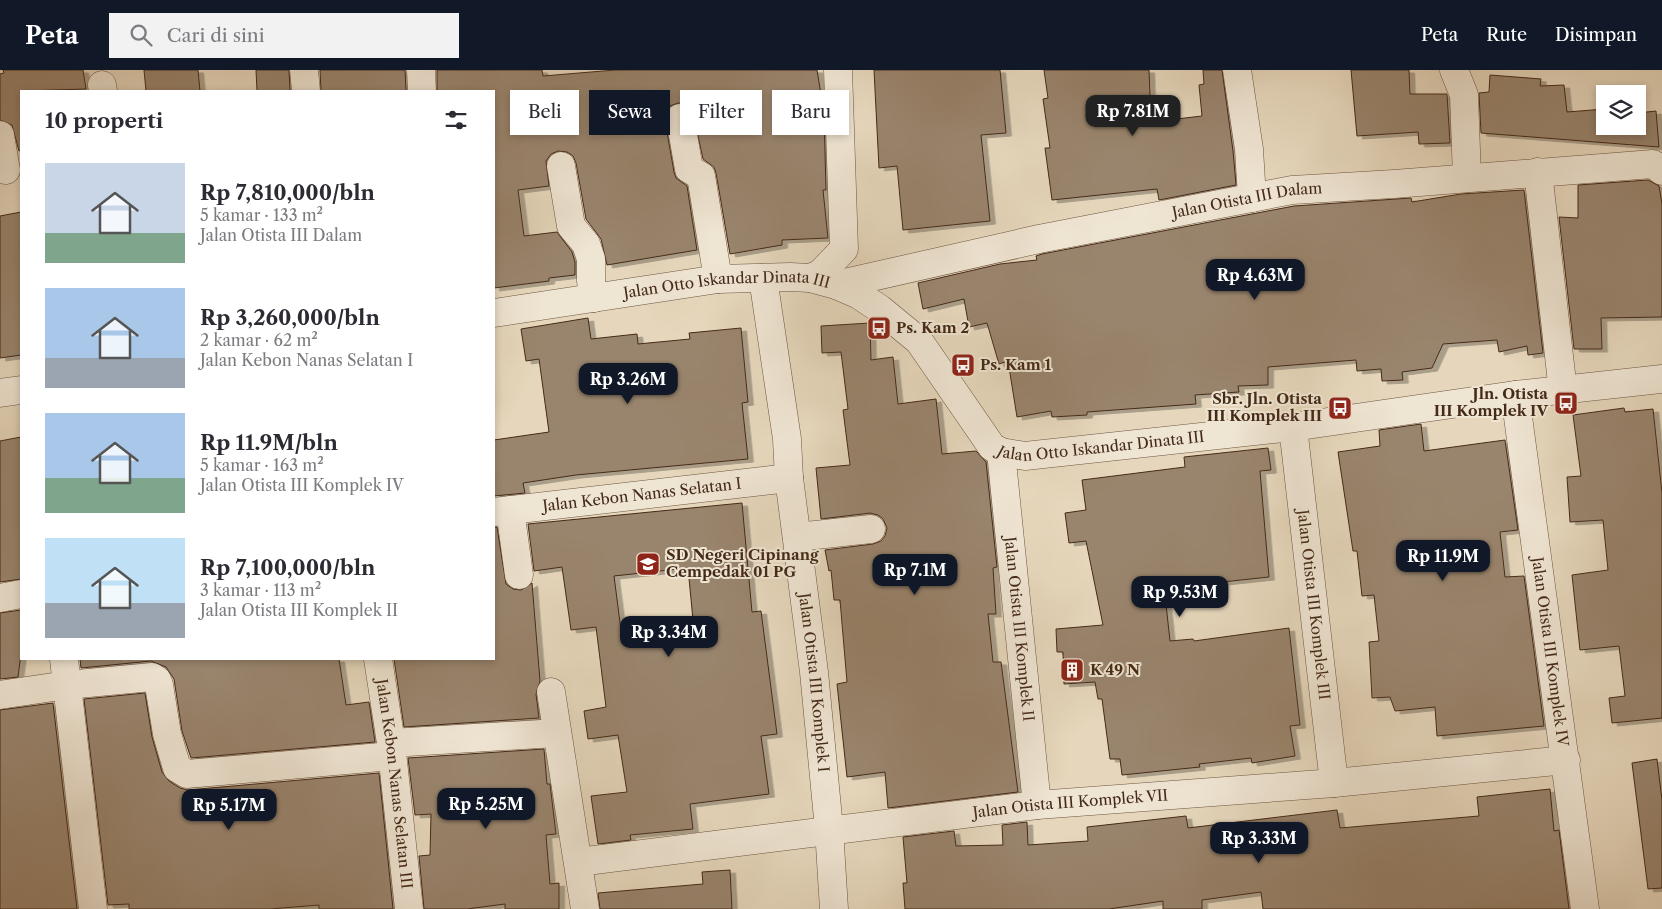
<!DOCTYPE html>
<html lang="id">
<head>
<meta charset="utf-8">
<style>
  body { margin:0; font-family:"Libre Caslon Text",serif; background:#f2f2f3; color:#2b2b33; height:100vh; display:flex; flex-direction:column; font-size:19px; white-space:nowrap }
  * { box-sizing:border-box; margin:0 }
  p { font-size:16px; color:#7c7c81 }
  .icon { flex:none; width:28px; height:28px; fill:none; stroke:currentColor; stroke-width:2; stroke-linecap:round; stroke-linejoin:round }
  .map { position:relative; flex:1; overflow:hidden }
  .panel { position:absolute; left:20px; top:20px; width:475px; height:570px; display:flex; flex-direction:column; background:#fff; border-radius:0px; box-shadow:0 2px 8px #0003 }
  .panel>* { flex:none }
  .banner { position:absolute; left:510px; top:20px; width:475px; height:45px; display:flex; gap:10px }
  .fabs { position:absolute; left:1596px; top:15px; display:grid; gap:10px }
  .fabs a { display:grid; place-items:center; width:50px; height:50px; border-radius:0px; background:#fff; box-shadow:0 2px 8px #0003; font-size:25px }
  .price { position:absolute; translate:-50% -42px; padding:0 11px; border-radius:10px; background:#111827; color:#fff; font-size:16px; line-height:32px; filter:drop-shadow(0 1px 2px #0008) }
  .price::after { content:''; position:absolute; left:50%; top:30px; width:15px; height:11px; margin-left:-8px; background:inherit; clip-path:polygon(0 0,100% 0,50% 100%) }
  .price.current { background:#222; color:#fff }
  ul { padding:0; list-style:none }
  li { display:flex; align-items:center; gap:15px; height:125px; padding:0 25px }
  li span { display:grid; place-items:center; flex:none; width:140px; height:100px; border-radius:0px; color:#555 }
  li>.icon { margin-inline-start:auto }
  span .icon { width:60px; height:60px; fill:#fffc; stroke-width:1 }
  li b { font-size:21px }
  h2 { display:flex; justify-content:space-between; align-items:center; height:60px; padding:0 25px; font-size:21px }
  .chip { padding:0 18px; border-radius:0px; background:#fff; box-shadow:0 2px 8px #0003; font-size:18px; line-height:45px }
  .chip.current { background:#111827; color:#fff }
  header { display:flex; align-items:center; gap:30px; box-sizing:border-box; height:70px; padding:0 25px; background:#111827; color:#fff }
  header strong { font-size:24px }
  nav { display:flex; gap:28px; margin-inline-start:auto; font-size:18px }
  .search { width:350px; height:45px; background:#f2f2f3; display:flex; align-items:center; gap:12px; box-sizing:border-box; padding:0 18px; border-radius:0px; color:#7c7c81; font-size:19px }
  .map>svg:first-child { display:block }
</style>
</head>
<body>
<header>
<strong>Peta</strong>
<div class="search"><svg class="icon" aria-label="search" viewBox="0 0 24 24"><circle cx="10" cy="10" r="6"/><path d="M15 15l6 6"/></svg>Cari di sini</div>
<nav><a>Peta</a><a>Rute</a><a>Disimpan</a></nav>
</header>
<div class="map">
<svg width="1662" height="839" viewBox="0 0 1662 839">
  <defs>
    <filter id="shadow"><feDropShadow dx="5.5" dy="3" stdDeviation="0" flood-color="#0004"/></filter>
  </defs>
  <rect width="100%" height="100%" fill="#e6d7bc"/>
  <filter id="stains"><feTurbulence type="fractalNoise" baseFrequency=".004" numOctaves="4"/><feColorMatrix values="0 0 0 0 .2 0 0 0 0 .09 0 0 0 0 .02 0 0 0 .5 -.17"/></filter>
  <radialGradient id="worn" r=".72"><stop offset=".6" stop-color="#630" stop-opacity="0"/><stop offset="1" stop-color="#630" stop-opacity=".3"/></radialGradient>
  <g fill="#99846d" stroke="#452a18" fill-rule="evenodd" filter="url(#shadow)">
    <path d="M3 0H83L86 19 21 21V80L19 81 12 55 0 50V4L4 3Z"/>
    <path d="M144 0H198L200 21H146Z"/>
    <path d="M256 0H289L290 21H257Z"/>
    <path d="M320 0H405L406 21H321Z"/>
    <path d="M437 0H542L543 6 615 0H817L824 43 826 120H823L828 168 782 170V175L730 184 716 103 714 97 703 89 692 38 686 34 678 33 670 36 665 43V51L674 102 676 108 687 116 697 180 607 195 601 169 586 149 576 93 573 86 567 82 558 81 551 84 546 91 549 116 518 120 524 166 557 162 572 182 575 192V205L549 208V211L494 218V21H437Z"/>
    <path d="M874 0H1000L1006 63 981 65 990 151 903 160 897 96 879 98Z"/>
    <path d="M1044 0H1149L1151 52 1202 46 1199 15 1204 14 1203 0H1222L1233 81 1236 115 1159 130 1157 119 1052 130 1045 78H1050L1043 29 1048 28Z"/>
    <path d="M1351 0H1409L1410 24H1447L1450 73 1419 74 1418 62 1357 66Z"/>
    <path d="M1490 5 1541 9 1540 16 1564 15 1567 42 1605 39V56H1638V43L1656 41 1659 77 1481 63 1479 23 1489 22Z"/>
    <path d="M1648 110 1659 116 1662 134V247L1601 248 1602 279H1574L1559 147 1578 148V115Z"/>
    <path d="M1524 120 1543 283 1528 285 1527 276 1499 282 1497 270 1443 274 1432 298 1402 302 1403 310 1382 311 1381 299 1357 301 1356 290 1268 297V315L1238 316 1239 322 1195 325 1196 334 1087 342V345L1052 347 1051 341 1017 347 1008 291 999 294 987 253 969 257 964 229 923 239 918 213 1000 194 1037 190 1036 186 1042 184 1294 136 1411 128 1412 132 1461 124Z"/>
    <path d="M21 142V285L0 288V146Z"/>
    <path d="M588 248 591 269 637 264 638 274 690 269 689 263 741 258 748 332 742 333 748 389 576 405 523 413 525 423 494 426V370L549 362 539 289 526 291 521 259Z"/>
    <path d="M870 253 871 290 893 287 898 334 936 329 942 384 976 381 986 392 997 497 993 498 996 544H988L993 592H1001L1018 722 888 738 885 702 847 707 837 614 847 612 840 530H834L831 500 829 501 825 480 873 474 881 471 885 466 887 458 883 449 878 445 870 443 821 449 816 398 850 395 843 340 848 339 841 282 822 283 821 256Z"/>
    <path d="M1624 338 1625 342 1653 339 1662 423V648L1612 653 1609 628 1625 626 1619 576 1580 580 1572 505 1608 500 1603 450 1570 452 1567 407 1581 406 1573 345Z"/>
    <path d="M1421 354 1424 381 1505 370 1518 460 1500 462 1505 507 1524 506 1544 656 1437 666 1435 637 1395 641 1390 627 1372 628 1369 572 1379 571 1374 525 1362 526 1357 481H1353L1338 382 1380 376 1379 360Z"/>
    <path d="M21 367V509L0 512V371Z"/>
    <path d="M1268 378 1271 400 1260 401 1269 507 1185 516V524L1165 525 1170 571 1193 569 1194 571 1289 558 1300 655 1290 656 1295 686 1252 693 1251 688 1199 694 1200 697 1122 705 1120 689H1110L1102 629H1098L1095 612 1064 614 1063 582H1057L1056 559 1103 555 1086 471 1069 473 1065 443 1086 440 1082 410 1185 397 1184 387Z"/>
    <path d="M742 433 752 542 761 541 777 664 761 666 769 724 690 734 693 759 630 765 631 770 598 774 591 726 627 722 618 665 588 669 584 641 606 637 596 557 571 560 562 497 534 501 528 454ZM688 498 693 550 621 560 614 506Z"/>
    <path d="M494 457H497L506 514 513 519 521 520 532 513 540 611 536 624 539 648 404 657 394 589H494Z"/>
    <path d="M21 540V584L18 607 0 609V543Z"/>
    <path d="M80 589H339L346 635 369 632 375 672 191 688 182 661 174 609 166 597 151 591 81 598Z"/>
    <path d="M145 623 152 667 162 702 169 711 180 718 188 720 379 703 393 839H319V835L270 839H129V834L108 835 84 629Z"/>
    <path d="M53 633 77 839H0V640Z"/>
    <path d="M544 679 547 714H550L556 764 546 765 550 814 559 813V839H505V834L467 839H424L419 786 430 785 431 744 415 745 408 688Z"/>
    <path d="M1657 689 1662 730V818L1648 819 1632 693Z"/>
    <path d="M1550 719 1554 761 1559 760 1569 839H1263L1261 822 1202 830V839H1163V831L1109 839H905L903 813H907L903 767 954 761 956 776 1003 775 1002 755 1027 752 1028 775 1088 771 1087 757 1186 746 1188 758 1337 740 1340 758 1479 746 1477 727Z"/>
    <path d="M730 800 732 839H600L598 823 703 814 702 802Z"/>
  </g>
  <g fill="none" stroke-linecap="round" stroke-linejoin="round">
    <g stroke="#6d5541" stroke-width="29">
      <g id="minor">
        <path d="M304 0 306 21"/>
        <path d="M421 0 422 21"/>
        <path d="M1237 0 1249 79 1252 128"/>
        <path d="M1454 0 1464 25 1467 108"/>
        <path d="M102 15 103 21"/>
        <path d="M680 48 689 99 701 106 718 209"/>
        <path d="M0 65 6 100"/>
        <path d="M561 96 571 156 586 174 591 189V211L594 228"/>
        <path d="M1538 102 1563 321"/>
        <path id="s1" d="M763 208 787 369 789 408 814 602 829 759 834 839"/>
        <path d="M810 208 820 204 844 179 838 0"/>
        <path id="s2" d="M836 215 1039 169 1292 120 1394 114 1653 94 1662 101"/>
        <path id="s3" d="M494 243 718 209 790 207 810 208 836 215 859 225 880 239 919 271 992 377 1001 382 1025 386 1293 357 1515 325 1662 309"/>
        <path d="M0 323 21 320"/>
        <path id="s4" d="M1515 325 1585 839"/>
        <path id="s5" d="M1293 357 1334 713"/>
        <path id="s6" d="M1001 382 1037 735"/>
        <path d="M510 440 519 505"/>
        <path id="s7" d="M494 442 789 408"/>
        <path d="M797 467 871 459"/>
        <path d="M0 528 21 524"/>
        <path d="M64 589 93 839"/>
        <path id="s8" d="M378 589 391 673 409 839"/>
        <path d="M551 622 585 839"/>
        <path d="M0 625 67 615 152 607 157 610 159 615 167 664 177 698 187 704 392 686"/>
        <path d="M391 673 557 663"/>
        <path id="s9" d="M578 792 1037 735 1334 713 1566 690"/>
      </g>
    </g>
    <use href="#minor" stroke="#efe5d3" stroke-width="28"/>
  </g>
  <defs>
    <g id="bus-square" transform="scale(1.25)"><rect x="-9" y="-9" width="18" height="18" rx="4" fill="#8f2418" stroke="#efe5d3"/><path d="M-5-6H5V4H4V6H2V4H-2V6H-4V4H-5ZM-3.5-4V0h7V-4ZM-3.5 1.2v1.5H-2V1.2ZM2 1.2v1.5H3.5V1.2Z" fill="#fff"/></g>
    <g id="school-square" transform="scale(1.25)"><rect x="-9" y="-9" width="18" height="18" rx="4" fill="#8f2418" stroke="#efe5d3"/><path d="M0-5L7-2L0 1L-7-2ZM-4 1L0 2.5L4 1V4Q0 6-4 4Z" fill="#fff"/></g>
    <g id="building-square" transform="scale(1.25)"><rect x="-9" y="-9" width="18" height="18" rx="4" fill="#8f2418" stroke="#efe5d3"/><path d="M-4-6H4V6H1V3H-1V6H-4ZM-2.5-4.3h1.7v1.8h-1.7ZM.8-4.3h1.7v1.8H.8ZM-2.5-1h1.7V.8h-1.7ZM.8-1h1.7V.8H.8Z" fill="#fff"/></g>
  </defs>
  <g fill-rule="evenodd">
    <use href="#bus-square" x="879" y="258"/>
    <use href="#bus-square" x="963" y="295"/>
    <use href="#bus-square" x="1566" y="333"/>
    <use href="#bus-square" x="1340" y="338"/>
    <use href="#school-square" x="648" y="494"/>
    <use href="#building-square" x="1072" y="600"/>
  </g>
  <g text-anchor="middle" stroke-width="4" stroke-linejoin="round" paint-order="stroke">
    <g font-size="15" fill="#452a18" stroke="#efe5d3">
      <text dy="5" stroke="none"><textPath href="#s2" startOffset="420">Jalan Otista III Dalam</textPath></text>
      <text dy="5" stroke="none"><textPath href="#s3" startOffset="235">Jalan Otto Iskandar Dinata III</textPath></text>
      <text dy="5" stroke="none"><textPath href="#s3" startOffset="686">Jalan Otto Iskandar Dinata III</textPath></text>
      <text dy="5" stroke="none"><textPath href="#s7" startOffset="149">Jalan Kebon Nanas Selatan I</textPath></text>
      <text dy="5" stroke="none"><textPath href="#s5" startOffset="179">Jalan Otista III Komplek III</textPath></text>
      <text dy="5" stroke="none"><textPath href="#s6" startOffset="178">Jalan Otista III Komplek II</textPath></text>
      <text dy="5" stroke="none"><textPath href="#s4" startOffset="259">Jalan Otista III Komplek IV</textPath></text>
      <text dy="5" stroke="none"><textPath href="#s1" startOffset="408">Jalan Otista III Komplek I</textPath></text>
      <text dy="5" stroke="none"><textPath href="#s8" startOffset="126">Jalan Kebon Nanas Selatan III</textPath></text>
      <text dy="5" stroke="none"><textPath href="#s9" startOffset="496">Jalan Otista III Komplek VII</textPath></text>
    </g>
    <g font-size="15" font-weight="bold" fill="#452a18" stroke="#efe5d3" text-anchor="start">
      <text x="896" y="263">Ps. Kam 2</text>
      <text x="980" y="300">Ps. Kam 1</text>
      <text x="1548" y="329" text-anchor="end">Jln. Otista<tspan x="1548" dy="17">III Komplek IV</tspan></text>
      <text x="1322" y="334" text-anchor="end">Sbr. Jln. Otista<tspan x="1322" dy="17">III Komplek III</tspan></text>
      <text x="666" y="490">SD Negeri Cipinang<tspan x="666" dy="17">Cempedak 01 PG</tspan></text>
      <text x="1090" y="605">K 49 N</text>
    </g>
  </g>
  <rect width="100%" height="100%" filter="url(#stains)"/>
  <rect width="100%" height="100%" fill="url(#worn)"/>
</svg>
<div class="fabs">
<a><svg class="icon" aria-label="layers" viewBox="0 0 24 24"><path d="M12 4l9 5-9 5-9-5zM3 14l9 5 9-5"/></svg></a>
</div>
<b class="price current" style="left:1133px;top:67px">Rp 7.81M</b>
<b class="price" style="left:1255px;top:231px">Rp 4.63M</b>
<b class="price" style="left:628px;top:335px">Rp 3.26M</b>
<b class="price" style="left:1443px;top:512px">Rp 11.9M</b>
<b class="price" style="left:915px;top:526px">Rp 7.1M</b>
<b class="price" style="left:1180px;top:548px">Rp 9.53M</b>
<b class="price" style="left:669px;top:588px">Rp 3.34M</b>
<b class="price" style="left:486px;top:760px">Rp 5.25M</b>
<b class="price" style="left:229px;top:761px">Rp 5.17M</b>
<b class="price" style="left:1259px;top:794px">Rp 3.33M</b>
<div class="banner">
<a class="chip">Beli</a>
<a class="chip current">Sewa</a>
<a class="chip">Filter</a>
<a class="chip">Baru</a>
</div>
<section class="panel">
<h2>10 properti<svg class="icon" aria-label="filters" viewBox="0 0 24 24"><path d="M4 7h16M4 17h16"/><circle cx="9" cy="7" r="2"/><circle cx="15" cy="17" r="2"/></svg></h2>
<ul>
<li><span style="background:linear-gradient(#c9d6e8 70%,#7fa58c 0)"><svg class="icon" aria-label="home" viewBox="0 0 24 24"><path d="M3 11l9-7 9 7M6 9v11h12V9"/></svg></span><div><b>Rp 7,810,000/bln</b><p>5 kamar · 133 m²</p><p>Jalan Otista III Dalam</p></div></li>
<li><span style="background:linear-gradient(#a9c7e8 70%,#9aa5b1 0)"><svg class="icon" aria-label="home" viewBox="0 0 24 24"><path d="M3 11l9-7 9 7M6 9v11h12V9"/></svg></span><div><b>Rp 3,260,000/bln</b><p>2 kamar · 62 m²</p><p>Jalan Kebon Nanas Selatan I</p></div></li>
<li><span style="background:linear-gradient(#a9c7e8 65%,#7fa58c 0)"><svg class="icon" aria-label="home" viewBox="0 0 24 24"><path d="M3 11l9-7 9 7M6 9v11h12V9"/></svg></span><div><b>Rp 11.9M/bln</b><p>5 kamar · 163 m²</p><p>Jalan Otista III Komplek IV</p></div></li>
<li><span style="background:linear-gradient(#bfe0f5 65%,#9aa5b1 0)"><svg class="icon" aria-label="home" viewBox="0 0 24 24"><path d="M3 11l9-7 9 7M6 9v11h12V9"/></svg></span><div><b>Rp 7,100,000/bln</b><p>3 kamar · 113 m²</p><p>Jalan Otista III Komplek II</p></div></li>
</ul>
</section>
</div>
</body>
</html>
